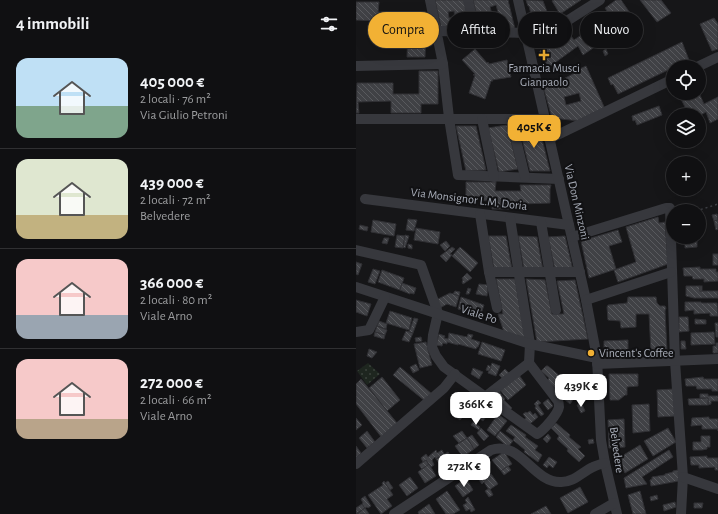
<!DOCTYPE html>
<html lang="it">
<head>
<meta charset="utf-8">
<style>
  body { margin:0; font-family:"Alegreya Sans",sans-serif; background:#1e1e20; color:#f1f3f6; height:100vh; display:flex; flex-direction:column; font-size:15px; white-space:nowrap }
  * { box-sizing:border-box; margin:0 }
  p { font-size:13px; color:#9c9d9f }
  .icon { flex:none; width:22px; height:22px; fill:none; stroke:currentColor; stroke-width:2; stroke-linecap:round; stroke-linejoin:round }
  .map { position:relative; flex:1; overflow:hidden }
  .side { display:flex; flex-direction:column; background:#101012; width:356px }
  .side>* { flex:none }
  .top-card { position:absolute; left:12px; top:12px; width:290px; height:36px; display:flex; gap:8px }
  .fabs { position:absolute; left:310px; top:60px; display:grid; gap:8px }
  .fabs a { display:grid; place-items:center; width:40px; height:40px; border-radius:50%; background:#101012; box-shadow:0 4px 16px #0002,0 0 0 1px #303032; font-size:20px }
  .price { position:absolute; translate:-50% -34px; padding:0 9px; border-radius:8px; background:#fff; color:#222; font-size:13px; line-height:26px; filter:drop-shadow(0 1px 2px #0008) }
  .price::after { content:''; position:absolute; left:50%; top:24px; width:12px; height:9px; margin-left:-6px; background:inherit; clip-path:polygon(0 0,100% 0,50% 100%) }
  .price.current { background:#f2b134; color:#111 }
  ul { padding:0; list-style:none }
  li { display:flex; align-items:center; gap:12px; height:100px; padding:0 16px }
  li+li { border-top:1px solid #303032 }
  li span { display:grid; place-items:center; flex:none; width:112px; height:80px; border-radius:12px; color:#555 }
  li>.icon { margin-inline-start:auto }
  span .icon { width:48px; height:48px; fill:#fffc; stroke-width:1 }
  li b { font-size:17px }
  h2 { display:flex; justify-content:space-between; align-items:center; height:48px; padding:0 16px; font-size:17px }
  .tag { padding:0 14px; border-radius:18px; background:#101012; box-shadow:0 4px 16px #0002,0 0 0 1px #303032; font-size:14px; line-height:36px }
  .tag.current { background:#f2b134; color:#111 }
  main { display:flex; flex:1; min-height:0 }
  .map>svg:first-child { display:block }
</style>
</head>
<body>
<main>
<section class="side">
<h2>4 immobili<svg class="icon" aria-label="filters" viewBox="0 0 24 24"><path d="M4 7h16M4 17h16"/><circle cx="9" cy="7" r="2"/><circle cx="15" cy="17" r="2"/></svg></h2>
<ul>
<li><span style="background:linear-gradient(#bfe0f5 60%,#7fa58c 0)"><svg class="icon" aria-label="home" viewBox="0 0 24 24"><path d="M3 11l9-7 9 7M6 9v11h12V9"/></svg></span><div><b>405 000 €</b><p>2 locali · 76 m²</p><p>Via Giulio Petroni</p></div></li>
<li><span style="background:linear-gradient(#dfe7d0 70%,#c2b280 0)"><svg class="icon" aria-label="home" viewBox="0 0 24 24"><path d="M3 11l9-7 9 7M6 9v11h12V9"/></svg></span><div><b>439 000 €</b><p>2 locali · 72 m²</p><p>Belvedere</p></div></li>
<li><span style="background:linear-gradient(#f6c9c9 70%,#9aa5b1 0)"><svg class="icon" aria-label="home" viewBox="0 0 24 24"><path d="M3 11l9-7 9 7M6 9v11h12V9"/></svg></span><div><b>366 000 €</b><p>2 locali · 80 m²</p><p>Viale Arno</p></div></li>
<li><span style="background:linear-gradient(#f6c9c9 75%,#b9a48a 0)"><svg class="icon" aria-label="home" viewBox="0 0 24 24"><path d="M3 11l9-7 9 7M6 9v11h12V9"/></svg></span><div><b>272 000 €</b><p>2 locali · 66 m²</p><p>Viale Arno</p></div></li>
</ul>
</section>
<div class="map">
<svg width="362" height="514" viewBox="0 0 362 514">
  <defs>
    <pattern id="grass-dots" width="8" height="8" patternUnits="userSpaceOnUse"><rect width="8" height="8" fill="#1e261f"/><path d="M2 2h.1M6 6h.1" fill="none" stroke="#3c433d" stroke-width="1.8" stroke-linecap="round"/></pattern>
    <pattern id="building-back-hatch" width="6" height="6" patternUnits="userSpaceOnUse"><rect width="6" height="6" fill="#404145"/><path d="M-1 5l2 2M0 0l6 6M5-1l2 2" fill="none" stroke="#595a5e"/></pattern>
  </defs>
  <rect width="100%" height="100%" fill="#161618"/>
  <path fill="url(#grass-dots)" d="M12 363 24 374 11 385 1 371Z"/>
  <g fill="url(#building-back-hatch)" stroke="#303034" fill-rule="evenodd">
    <path d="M79 0H108L115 28 85 27ZM98 11 99 17 93 18 92 12Z"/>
    <path d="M117 0H152L159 29 124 28ZM140 5 142 12 136 14 134 7Z"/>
    <path d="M170 0 187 1 193 17 195 16 198 25 184 29 181 21 180 22 178 13 175 14 173 6H172Z"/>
    <path d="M198 0H225L204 14 196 1Z"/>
    <path d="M260 0H265L281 23 266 34 249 8Z"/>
    <path d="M284 0H305L315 13 301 22Z"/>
    <path d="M0 2H23L22 12 53 13V23L70 24 69 57H51L52 32 20 31 21 21 0 20Z"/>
    <path d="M358 18 362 24V49L356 51 344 24Z"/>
    <path d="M243 23 253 37 227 55 222 46 193 67 184 54V51L212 32 218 40Z"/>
    <path d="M326 42 333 60 262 94 257 84 255 85 252 78Z"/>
    <path d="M119 49 131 63 132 62 133 64 151 60 155 77 136 80 137 81H135L129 99 113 93 119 75H117L119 74 106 60Z"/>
    <path d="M250 49 252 54 249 56 247 51Z"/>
    <path d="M230 66 249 109 224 121 196 118 187 86 197 81 198 84 217 74V72ZM223 93 225 101 210 105 208 97Z"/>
    <path d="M63 71H82V104H65V113H35V101L2 102 3 113H0L1 83H37V94H63Z"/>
    <path d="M322 93H343L348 104 362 97V119L354 123 350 112 343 116 333 115Z"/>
    <path d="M303 106 306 115 281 125 279 120 277 121 276 116Z"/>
    <path d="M151 125 162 169 143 172 132 128Z"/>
    <path d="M100 126H120L130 170 110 171Z"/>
    <path d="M163 127H183L194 171H174Z"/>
    <path d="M110 182H140L139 191H165L164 185H195L194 189V203L165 204 167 209H136L137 200 109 201V195H110Z"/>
    <path d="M361 214 362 220 358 221 356 215Z"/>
    <path d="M302 217 303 223 309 222 312 264 262 282 258 270 280 262 270 227Z"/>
    <path d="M52 219 61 220 58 231 50 230Z"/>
    <path d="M17 220 40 224 38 236 15 232Z"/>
    <path d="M362 220V229L360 230 358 221Z"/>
    <path d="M4 225 12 227 11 231 3 229Z"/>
    <path d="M60 228 84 232 82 244 58 240Z"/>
    <path d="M262 230 266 242 253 246 260 269 233 278 225 241Z"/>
    <path d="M41 235 49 236 47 248 39 247Z"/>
    <path d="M49 235 53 236 49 248 47 247Z"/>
    <path d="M132 236H150L156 269H138Z"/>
    <path d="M162 236 181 237 187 270 168 269Z"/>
    <path d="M209 236 217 270H199L192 237Z"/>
    <path d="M329 237H341V247L329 248Z"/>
    <path d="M28 238H33L31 244 26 243Z"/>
    <path d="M90 241 94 246 89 251 84 245Z"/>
    <path d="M52 244 56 245V249L52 248Z"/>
    <path d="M96 247 99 249 94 254 96 255 90 262 84 256Z"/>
    <path d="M104 247 122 263 114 272 96 256Z"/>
    <rect x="357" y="254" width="5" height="11"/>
    <path d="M0 262 6 264 2 275 0 274Z"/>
    <path d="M344 267V269H360V272H362V281L348 282V279H337L336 276H328L327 268Z"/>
    <path d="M17 269 24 271 19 284 12 282Z"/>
    <path d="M26 270 48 278 44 290 22 282Z"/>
    <path d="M111 273 116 278 107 284 106 282 107 280 106 278Z"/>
    <path d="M140 279H159L169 338 148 332 142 314H147Z"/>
    <path d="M170 279 189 280 196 314H208L201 281 219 280 232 339 181 342Z"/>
    <path d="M46 283 60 288 58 294 54 293V294L44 290Z"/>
    <path d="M123 284 132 285 131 296 120 294Z"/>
    <path d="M330 286H344V291H362V298H338L330 296Z"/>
    <rect x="344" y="286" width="2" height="5"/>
    <path d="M112 288 115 289 113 294H110Z"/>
    <path d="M99 291 104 292 103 296 97 294Z"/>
    <path d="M94 293 103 296 100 307 91 304 84 308 80 300Z"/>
    <path d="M105 297 128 305 124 317 102 309Z"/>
    <path d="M272 297H300L301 303 304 306H309L310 308 309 311 311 351 295 352 293 314H280V327L265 328 264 321 252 320 251 307 252 305 271 303Z"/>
    <path d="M0 300 15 304 11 316 0 312Z"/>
    <path d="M329 302H345V303H361L362 316H354V313L338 314V310L329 311Z"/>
    <path d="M34 311 56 318 53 330 30 323Z"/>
    <path d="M323 317H332L333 331 323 332Z"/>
    <path d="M58 318 62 319 57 333 53 332Z"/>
    <path d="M339 319 350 320V324H339Z"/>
    <path d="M23 321 31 324 30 329 21 326Z"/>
    <path d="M359 323H362V337H360Z"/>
    <path d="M21 326 31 330 29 335 19 332Z"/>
    <path d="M50 331 57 333 53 342 46 340Z"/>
    <path d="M19 332 29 335 28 339 18 336Z"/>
    <path d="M358 332 359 344 335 345V333Z"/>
    <path d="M93 333 111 337 112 334 117 335 115 339 124 342 122 347H121L120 349 102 344V345L91 342V344L87 343 86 346 80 345 83 334 89 336 88 338 92 339Z"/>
    <path d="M65 337 66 341 60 342 59 338Z"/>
    <path d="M272 340V359L252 360 248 357V341Z"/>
    <path d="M325 341H329L330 349H325Z"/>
    <path d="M70 342 76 365 64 368 58 344Z"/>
    <path d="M126 342 149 350 145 361 122 354Z"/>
    <path d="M360 343H362V353H357V346H360Z"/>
    <path d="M13 349 21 352 16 358 11 356Z"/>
    <path d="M136 363 144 366 140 376 132 373Z"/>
    <path d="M60 364 63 370 57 373 54 367Z"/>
    <path d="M132 365 135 367 133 371 130 370Z"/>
    <path d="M190 366H192L205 377 203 379 215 389 212 392 219 397 214 404 201 393 203 392 191 381 193 378 185 371Z"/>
    <path d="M44 367 76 394 69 401 37 375Z"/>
    <path d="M117 368 127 372 123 379 115 374Z"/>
    <path d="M149 369 153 373 147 379 143 375Z"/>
    <path d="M253 374H282V386L271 387V395H269L263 400H254Z"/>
    <path d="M163 375 170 385 152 400 144 390Z"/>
    <path d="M26 377 44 400 31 411 13 388Z"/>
    <path d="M347 377 348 379H362V391H356V389H341L340 386H330L329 379Z"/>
    <path d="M5 379 41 423 26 438 0 404V384Z"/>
    <path d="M318 389 319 416 302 417 301 390Z"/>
    <path d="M142 390 149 399 148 400 156 408 152 412 136 399 139 396 137 394Z"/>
    <path d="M104 394 111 399 106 406 99 401Z"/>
    <path d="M344 394H352V396H362V401H355V404L352 405V398H344Z"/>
    <path d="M115 397 134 411 127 421 107 407Z"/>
    <path d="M352 398V405H333L332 399Z"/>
    <path d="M192 399 197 406 192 410 187 403Z"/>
    <path d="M182 400 185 403 182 405 188 414 185 416 179 408 180 406 178 404Z"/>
    <path d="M225 402 229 411 225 413 221 405Z"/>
    <path d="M293 404 294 431 277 433 276 405Z"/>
    <path d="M174 411 177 415 179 413 182 417 174 424 166 421 170 418 167 414 170 412 171 413Z"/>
    <path d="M104 412 108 416 104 420 100 417Z"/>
    <path d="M142 414 151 421 139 436 131 430Z"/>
    <path d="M353 417V419H362V431V429H346V425L335 426 336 418Z"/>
    <path d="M0 418 6 425 0 430Z"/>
    <path d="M268 419 269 447 253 448 252 420Z"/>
    <path d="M117 422 124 427 123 430 115 425Z"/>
    <path d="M200 423 214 435 213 437 225 447 222 449 229 456 223 462 211 451 212 449 201 439 203 436 195 428Z"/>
    <path d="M155 425 170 435 169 437 182 446 179 450 186 455 182 462 168 452 169 450 157 440 159 437 150 431Z"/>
    <path d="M125 428 133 436 128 441 121 433Z"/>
    <path d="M312 428 320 442 297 456 288 441Z"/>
    <path d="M11 431 19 442 11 448 3 438Z"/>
    <path d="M106 431 111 438 103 443 97 436Z"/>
    <path d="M144 431 157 441 152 447 140 437Z"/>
    <path d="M192 434 195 438 191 443 187 439Z"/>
    <path d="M116 435 123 445 118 449 111 438Z"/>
    <path d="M345 436H354V447H351V449L346 450H337V442H345Z"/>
    <path d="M111 438 118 449 107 457 99 446Z"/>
    <path d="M237 439 238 443 233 444 232 440Z"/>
    <path d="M284 445 292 459 269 473 261 459Z"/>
    <path d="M0 446 5 453 0 458Z"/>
    <path d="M80 450 81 453 86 450 88 454 80 459 79 457 76 460 78 465 75 467 70 460 67 462 65 458 70 454 72 457Z"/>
    <path d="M313 450 317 457 286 477 291 484 270 488 268 478Z"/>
    <path d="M92 452 99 463 88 470 80 459Z"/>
    <path d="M148 452 156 464 145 471 136 460Z"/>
    <path d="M351 456V458H362V470H359V467L343 468V465H335L334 457Z"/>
    <path d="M193 457 201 462 197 468 193 465 191 468 187 465Z"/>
    <path d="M70 460 73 465 66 469 63 465Z"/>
    <path d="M73 464 80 476 69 483 62 472Z"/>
    <path d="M129 465 142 484 133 490 128 482 126 484 118 473Z"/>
    <path d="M152 466 155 470 148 475 145 471Z"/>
    <path d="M322 470 323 481 295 486 294 480 296 479V477L309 475V474L317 472V471Z"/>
    <path d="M54 477 62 488 51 496 43 485Z"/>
    <path d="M110 478 117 490 107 497 99 486Z"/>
    <path d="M28 481 37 495 31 499 36 506 25 514 12 495 27 485 26 483Z"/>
    <path d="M32 481 37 488 34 490 29 483Z"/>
    <path d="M224 487 232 502 212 513 204 498Z"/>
    <path d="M132 489H134L137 495 133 497 129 491Z"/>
    <path d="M91 491 104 510 97 514H90L80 499Z"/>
    <path d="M284 491 290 514H277L272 495Z"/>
    <path d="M301 495 302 499 295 501 294 497Z"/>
    <path d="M9 496 15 506 12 508 11 507 9 508 6 504 7 503 5 499Z"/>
    <path d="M112 497 119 510 115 512 114 509 110 511 107 505 111 503 109 500Z"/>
    <path d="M319 502 320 507 308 511 307 505Z"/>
    <path d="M338 503H347L346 508H338Z"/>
    <path d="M6 504 9 508 0 514V508Z"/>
    <path d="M73 504 79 514H63L62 512Z"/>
    <path d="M190 506 195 514H175Z"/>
    <path d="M9 508 13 514H1Z"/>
  </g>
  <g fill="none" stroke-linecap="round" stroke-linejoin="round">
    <path stroke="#3d3f44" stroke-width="1.5" stroke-dasharray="2 3" stroke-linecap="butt" d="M340 211 362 204"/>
    <g stroke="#37383d" stroke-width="10">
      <path d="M74 0 87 64 93 118 102 175 203 179"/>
      <path d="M112 0 119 32"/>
      <path d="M162 0 230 300 241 358 245 440 249 463 261 514"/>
      <path d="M80 31 170 33"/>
      <path d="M173 45 244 0"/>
      <path d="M0 66 87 64"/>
      <path d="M341 67 362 57"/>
      <path d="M0 119H189"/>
      <path d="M126 119 138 177"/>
      <path d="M155 119 169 177"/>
      <path d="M193 139 317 79"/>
      <path d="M9 199 213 225"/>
      <path d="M124 214 133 272 141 308"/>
      <path d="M185 222 200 310"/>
      <path d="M216 237 310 208H314L319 361 327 477 325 514"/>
      <path d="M0 250 65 265 82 313 77 335 76 347 80 356 88 367 181 434C187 431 202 414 203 407 203 404 203 403 202 401L173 363 174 344 154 218"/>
      <path d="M133 272H224"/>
      <path d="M0 287 174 344 241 358"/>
      <path d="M230 300 315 272"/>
      <path d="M0 332 13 330 29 297"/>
      <path d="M241 364 362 359"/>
      <path d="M129 397 173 363"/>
      <path d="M0 464 88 388 99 374"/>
      <path d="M327 477 362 489"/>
      <path d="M38 514 135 450C164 440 177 482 204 482 217 483 226 472 237 467 241 465 245 464 249 463"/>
      <path d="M239 514 258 503"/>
    </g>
  </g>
  <g fill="#f2b134" stroke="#111113" stroke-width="1.5">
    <path d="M186 49h4v4h4v4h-4v4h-4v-4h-4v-4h4z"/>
    <circle cx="235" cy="353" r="4"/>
  </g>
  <g text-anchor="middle" stroke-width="4" stroke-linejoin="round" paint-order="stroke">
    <g font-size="12" fill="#a8adb8" stroke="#111113">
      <text x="188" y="72">Farmacia Musci<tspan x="188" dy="14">Gianpaolo</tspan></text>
      <text x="243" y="357" text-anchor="start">Vincent's Coffee</text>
    </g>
    <g font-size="12" fill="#a8adb8" stroke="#111113">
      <text transform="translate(113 199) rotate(7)" y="4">Via Monsignor L.M. Doria</text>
      <text transform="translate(221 202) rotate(77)" y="4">Via Don Minzoni</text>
      <text transform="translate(123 314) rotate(18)" y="4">Viale Po</text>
      <text transform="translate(261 450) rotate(82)" y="4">Belvedere</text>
    </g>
  </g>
</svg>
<div class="fabs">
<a><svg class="icon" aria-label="locate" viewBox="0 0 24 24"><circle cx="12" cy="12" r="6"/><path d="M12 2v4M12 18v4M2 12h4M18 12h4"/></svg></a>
<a><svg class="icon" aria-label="layers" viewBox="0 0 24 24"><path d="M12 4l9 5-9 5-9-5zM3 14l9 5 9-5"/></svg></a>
<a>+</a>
<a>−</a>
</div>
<b class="price current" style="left:178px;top:149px">405K €</b>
<b class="price" style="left:225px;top:408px">439K €</b>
<b class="price" style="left:120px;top:426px">366K €</b>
<b class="price" style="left:108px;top:488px">272K €</b>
<div class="top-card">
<a class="tag current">Compra</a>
<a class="tag">Affitta</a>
<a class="tag">Filtri</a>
<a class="tag">Nuovo</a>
</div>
</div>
</main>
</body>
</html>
